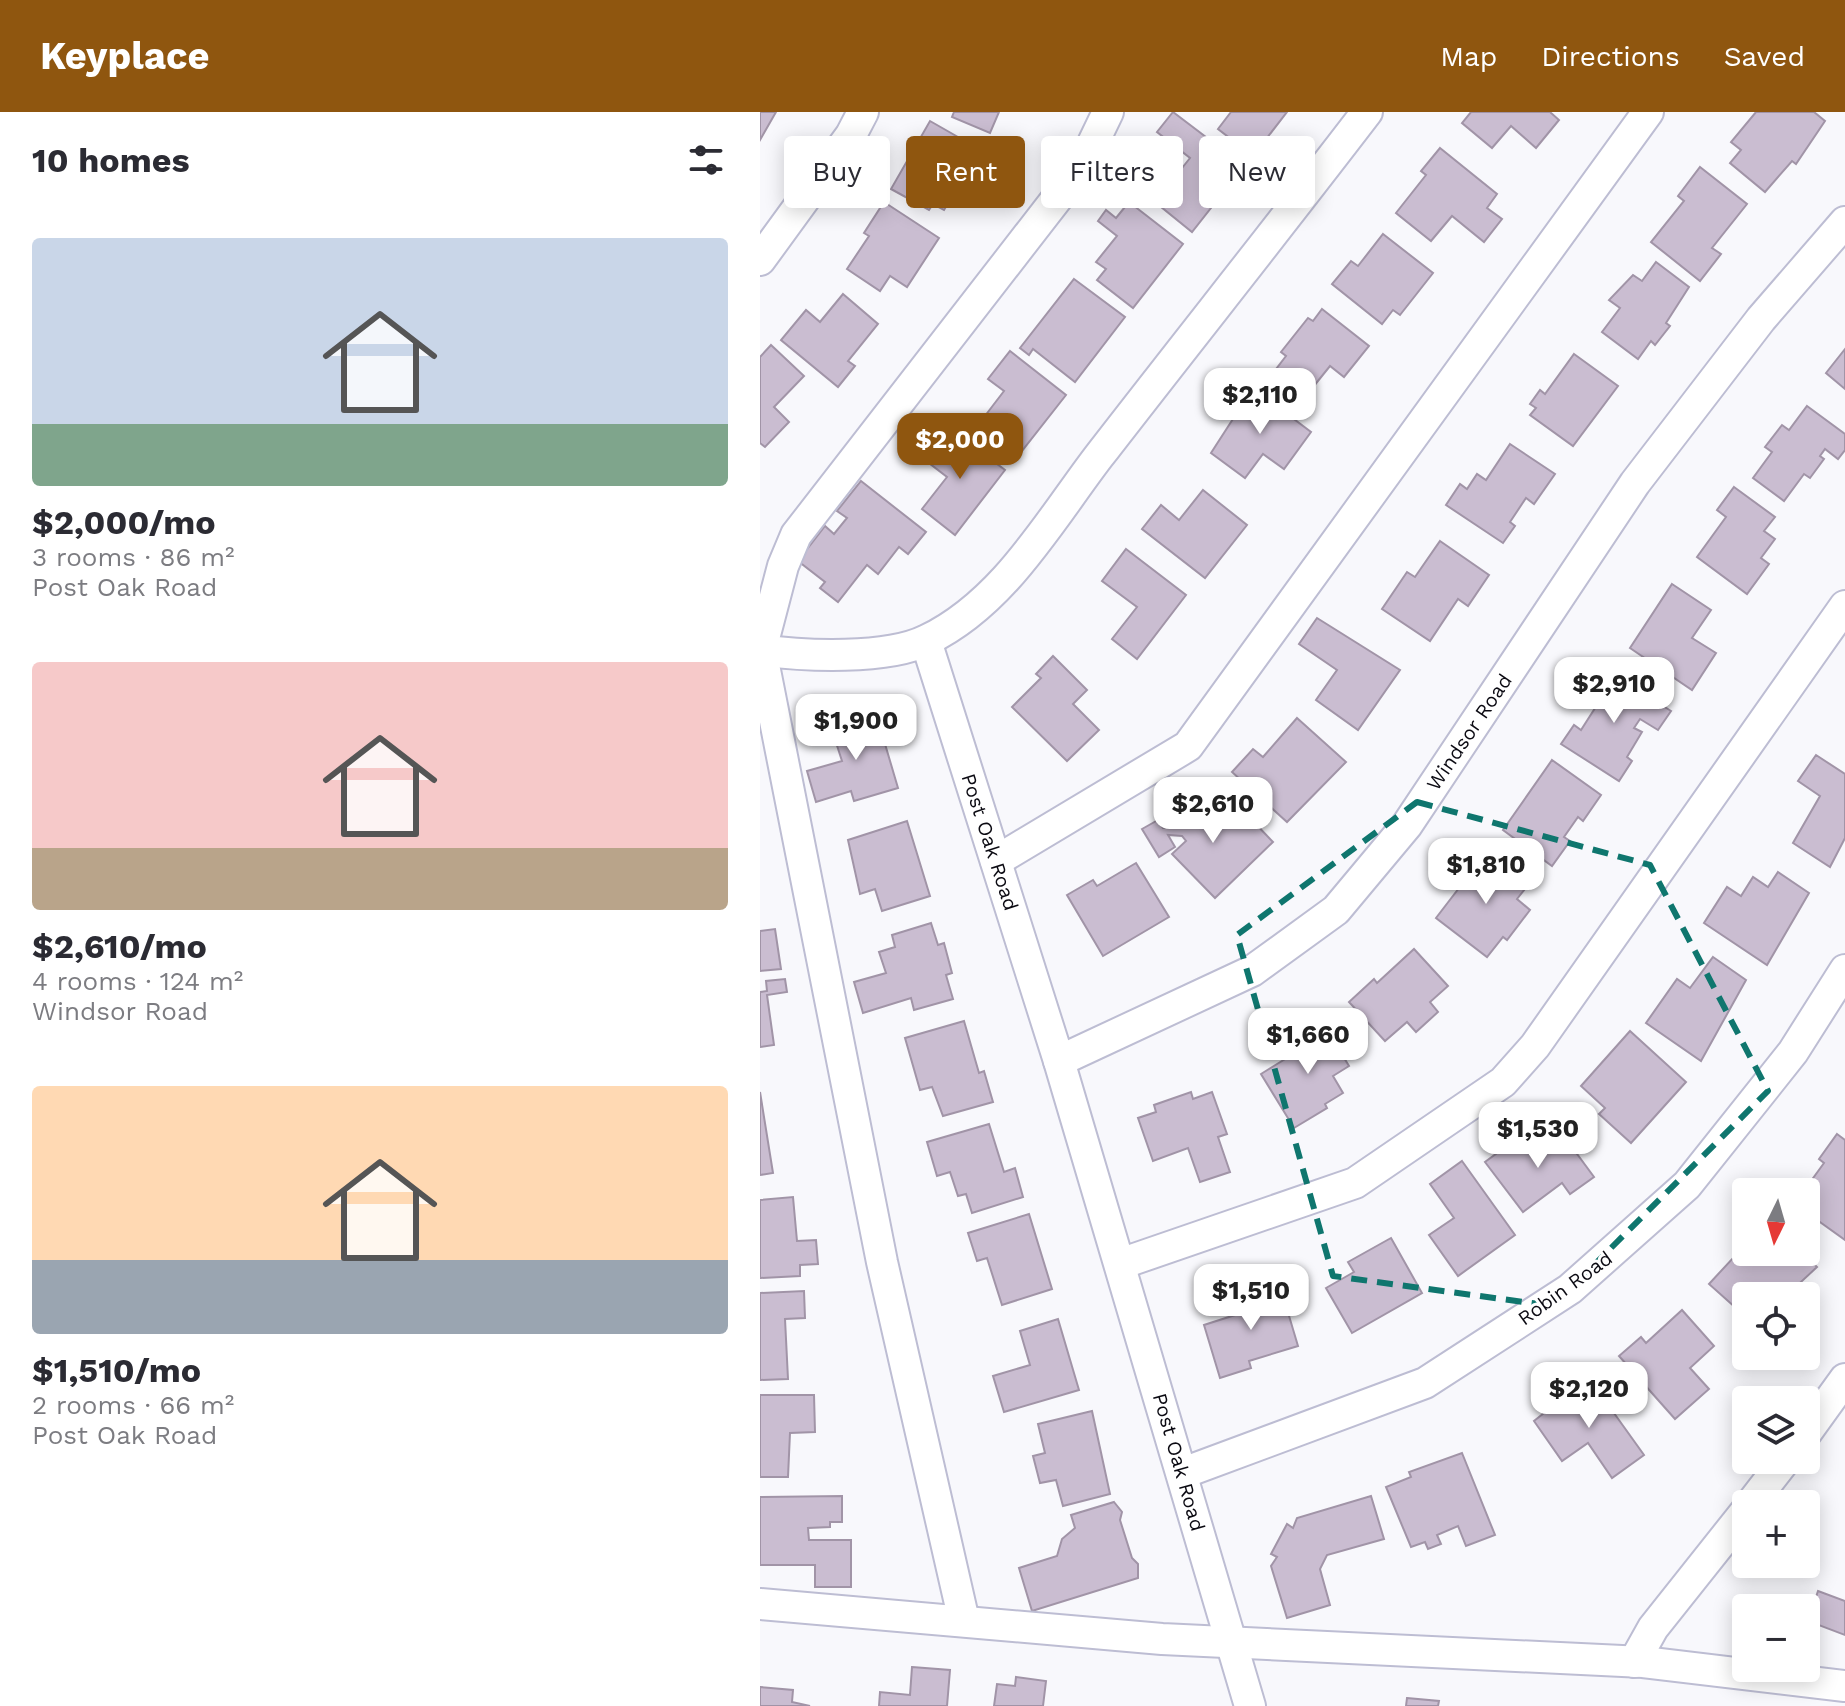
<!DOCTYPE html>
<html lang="en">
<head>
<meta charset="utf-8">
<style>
  body { margin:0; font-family:"Work Sans",sans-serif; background:#f2f2f3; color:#2b2b33; height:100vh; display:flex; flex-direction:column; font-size:30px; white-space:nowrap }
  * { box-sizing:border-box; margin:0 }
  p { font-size:26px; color:#7c7c81 }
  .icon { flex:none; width:44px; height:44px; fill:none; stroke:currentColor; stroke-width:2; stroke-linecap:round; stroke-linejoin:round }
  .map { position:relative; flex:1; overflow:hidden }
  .sheet { display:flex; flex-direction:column; background:#fff; width:760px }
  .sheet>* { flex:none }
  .hud { position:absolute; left:24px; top:24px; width:760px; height:72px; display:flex; gap:16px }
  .needle { width:52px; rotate:185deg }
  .controls { position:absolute; left:972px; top:1066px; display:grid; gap:16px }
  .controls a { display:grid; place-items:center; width:88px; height:88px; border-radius:8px; background:#fff; box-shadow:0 4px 20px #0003; font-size:40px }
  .price { position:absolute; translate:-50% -68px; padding:0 18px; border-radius:16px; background:#fff; color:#222; font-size:26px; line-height:52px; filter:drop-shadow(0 2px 4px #0008) }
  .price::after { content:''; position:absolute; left:50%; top:48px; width:24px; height:18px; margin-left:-12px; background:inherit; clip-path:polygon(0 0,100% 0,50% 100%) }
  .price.selected { background:#8f560f; color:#fff }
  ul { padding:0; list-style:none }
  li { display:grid; align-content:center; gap:16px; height:424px; padding:0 32px }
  li span { display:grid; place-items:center; height:248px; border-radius:8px; color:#555 }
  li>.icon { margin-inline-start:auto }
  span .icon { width:144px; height:144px; fill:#fffc; stroke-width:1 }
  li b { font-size:34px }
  h2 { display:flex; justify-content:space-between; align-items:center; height:96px; padding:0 32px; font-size:34px }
  .pill { padding:0 28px; border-radius:8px; background:#fff; box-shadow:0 4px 20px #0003; font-size:28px; line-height:72px }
  .pill.selected { background:#8f560f; color:#fff }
  header { display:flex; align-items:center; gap:48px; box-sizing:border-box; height:112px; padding:0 40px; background:#8f560f; color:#fff }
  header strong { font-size:38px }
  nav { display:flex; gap:44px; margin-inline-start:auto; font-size:28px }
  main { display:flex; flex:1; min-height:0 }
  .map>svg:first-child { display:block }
</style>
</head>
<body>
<header>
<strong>Keyplace</strong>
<nav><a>Map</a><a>Directions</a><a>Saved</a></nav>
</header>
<main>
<section class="sheet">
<h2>10 homes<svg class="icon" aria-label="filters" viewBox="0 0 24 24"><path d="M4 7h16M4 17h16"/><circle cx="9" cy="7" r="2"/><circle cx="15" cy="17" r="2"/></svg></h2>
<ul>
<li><span style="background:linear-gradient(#c9d6e8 75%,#7fa58c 0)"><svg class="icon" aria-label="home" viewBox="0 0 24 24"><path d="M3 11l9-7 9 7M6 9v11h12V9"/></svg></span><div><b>$2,000/mo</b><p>3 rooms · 86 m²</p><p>Post Oak Road</p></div></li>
<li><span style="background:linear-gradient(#f6c9c9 75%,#b9a48a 0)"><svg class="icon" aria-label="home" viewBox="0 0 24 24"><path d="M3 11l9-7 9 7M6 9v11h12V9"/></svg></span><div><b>$2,610/mo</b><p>4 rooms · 124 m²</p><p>Windsor Road</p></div></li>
<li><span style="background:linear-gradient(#ffd9b3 70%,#9aa5b1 0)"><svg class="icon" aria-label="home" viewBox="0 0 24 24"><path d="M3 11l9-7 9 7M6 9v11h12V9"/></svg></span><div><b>$1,510/mo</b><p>2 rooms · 66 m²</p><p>Post Oak Road</p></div></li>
</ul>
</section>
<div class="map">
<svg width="1085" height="1594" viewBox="0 0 1085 1594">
  <rect width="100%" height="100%" fill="#f8f8fc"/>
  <g fill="#cabdd1" stroke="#a194a7" stroke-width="2">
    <path d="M0 0H16L0 28Z"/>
    <path d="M194 0H239L230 21 192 5Z"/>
    <path d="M413 0 484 54 432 120 395 90 430 46 397 20Z"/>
    <path d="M471 0H527L493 44 458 17Z"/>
    <path d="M711 0H790L799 8 776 36 751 14 732 36 702 11Z"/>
    <path d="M996 0H1054L1065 9 1036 52 1032 49 1005 80 970 51 981 38 971 30Z"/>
    <path d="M170 9 226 41 209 71 203 67 184 98 173 92 169 98 131 77Z"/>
    <path d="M680 36 737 82 727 96 742 107 724 130 692 104 671 129 636 101 666 63 661 59Z"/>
    <path d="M940 55 987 92 952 136 961 142 940 169 891 130 924 89 918 84Z"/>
    <path d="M124 90 179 126 147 175 130 164 120 179 87 157 109 124 104 121Z"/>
    <path d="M369 90 423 132 373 196 337 168 346 157 336 150 357 124 338 109 346 98 356 106Z"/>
    <path d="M623 122 673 161 640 203 633 198 622 212 572 172 591 149 598 154Z"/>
    <path d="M896 150 929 175 906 211 910 214 895 233 891 229 878 247 842 220 860 196 849 188 873 163 882 169Z"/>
    <path d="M314 167 365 205 315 270 273 237 269 243 260 236Z"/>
    <path d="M83 182 118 212 88 249 95 254 78 275 21 228 46 198 60 210Z"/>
    <path d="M562 197 609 234 584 265 570 254 541 290 510 265 526 244 521 240 548 206 553 209Z"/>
    <path d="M11 233 44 264 14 295 29 310 5 335 0 331V245Z"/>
    <path d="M1085 237V277L1066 261Z"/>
    <path d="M250 239 306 283 255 348 215 317 244 279 228 267Z"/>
    <path d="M814 242 858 274 813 334 770 303 776 296 770 292 780 278 785 282Z"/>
    <path d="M493 276 551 320 524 357 503 342 485 366 451 341Z"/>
    <path d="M1047 294 1085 322V338L1078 347 1065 337 1060 344 1064 347 1050 366 1044 362 1024 389 993 366 1012 340 1005 335 1022 313 1029 318Z"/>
    <path d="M189 316 245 358 195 423 162 397 187 365 165 348Z"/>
    <path d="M750 332 795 362 774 392 766 386 750 410 755 414 743 431 686 393 700 372 707 377 717 362 726 368Z"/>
    <path d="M101 369 166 420 148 442 139 435 118 462 107 453 78 490 60 476 65 470 38 449 65 414 74 422 87 406 77 399Z"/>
    <path d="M974 375 1015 405 1004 419 1015 427 1001 446 1009 452 987 482 937 445 966 405 957 398Z"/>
    <path d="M443 378 487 413 445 466 382 417 401 393 419 408Z"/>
    <path d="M680 429 729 463 708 494 698 487 670 529 622 497 647 460 655 465Z"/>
    <path d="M366 437 426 483 377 547 352 527 377 495 342 469Z"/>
    <path d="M912 472 951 498 932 526 956 541 932 578 870 536Z"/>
    <path d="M557 506 640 558 598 618 556 588 577 558 539 532Z"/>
    <path d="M293 544 327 578 313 592 339 618 307 649 252 595 281 566 276 562Z"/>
    <path d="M846 558 911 599 898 618 880 607 874 616 882 620 867 645 872 649 859 669 801 632 814 613 821 618 837 593 828 587Z"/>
    <path d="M115 598 138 676 94 689 91 679 56 690 47 659 82 649 70 612Z"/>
    <path d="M537 606 586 650 527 710 472 660 493 637 503 645Z"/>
    <path d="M1056 643 1085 662V726L1070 755 1033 731 1060 684 1038 669Z"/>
    <path d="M792 648 841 683 823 709 818 705 804 725 810 729 792 754 743 718Z"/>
    <path d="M471 686 513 730 455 786 412 742 426 729 422 724 408 723 415 735 399 745 382 717 398 708 403 716 427 714 448 693 455 701Z"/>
    <path d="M147 709 170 784 122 799 115 777 100 782 88 728Z"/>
    <path d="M726 741 768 773 757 787 770 798 747 828 743 825 727 845 676 806Z"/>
    <path d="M376 751 409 805 343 844 307 783 333 768 337 774Z"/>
    <path d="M1018 760 1049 781 1007 853 944 811 967 775 981 784 993 765 1008 775Z"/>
    <path d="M171 811 178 833 184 831 192 861 186 863 193 887 154 898 151 886 103 901 94 870 126 861 119 840 135 835 132 823Z"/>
    <path d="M15 817 21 857 0 859V819Z"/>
    <path d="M654 837 688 874 670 890 678 900 656 920 647 910 625 929 589 890 614 867 617 871Z"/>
    <path d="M953 845 986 868 941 949 886 911 917 867 930 876Z"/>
    <path d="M25 867 27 880 7 883 14 933 0 935V880L7 879 6 869Z"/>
    <path d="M204 909 219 961 224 959 233 990 183 1004 172 975 160 978 145 926Z"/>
    <path d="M562 910 589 954 573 964 583 981 565 992 567 996 534 1016 501 962 543 936 536 925Z"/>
    <path d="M870 919 926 970 871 1031 839 1002 845 996 821 974Z"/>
    <path d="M0 980 13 1061 0 1063Z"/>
    <path d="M431 980 433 987 452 980 467 1022 458 1025 470 1060 440 1070 428 1036 393 1049 378 1006 396 1000 394 993Z"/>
    <path d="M229 1012 244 1060 255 1056 263 1085 212 1101 206 1082 198 1084 190 1060 177 1064 167 1030Z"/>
    <path d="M1077 1022 1085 1028V1128L1046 1100V1080H1043L1064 1051 1059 1047Z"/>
    <path d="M779 1023 787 1035 803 1023 834 1065 810 1082 802 1071 763 1100 725 1050 755 1028 761 1036Z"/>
    <path d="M702 1049 755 1123 698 1164 669 1123 694 1106 670 1072Z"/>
    <path d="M33 1085 37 1129 56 1128 58 1152 40 1153V1164L0 1166V1088Z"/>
    <path d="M269 1102 292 1177 242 1193 227 1146 217 1149 208 1121Z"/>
    <path d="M631 1126 662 1181 592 1221 566 1176 594 1160 588 1150Z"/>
    <path d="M987 1140H1041L1057 1155 1026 1184 1015 1181 1011 1184H986V1205L949 1172 973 1146 978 1150Z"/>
    <path d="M511 1175 516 1190 524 1187 538 1234 489 1249 491 1256 460 1266 444 1213 475 1203 470 1188Z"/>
    <path d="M44 1179 45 1206 25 1207 28 1267 0 1268V1181Z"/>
    <path d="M922 1198 954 1234 930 1256 949 1277 915 1307 859 1244 881 1225 886 1231Z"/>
    <path d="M298 1207 319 1278 244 1300 233 1264 270 1253 260 1219Z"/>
    <path d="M831 1269 884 1343 852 1366 828 1331 802 1349 774 1309 817 1275 819 1279Z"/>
    <path d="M0 1283H54L55 1320 30 1321 28 1365H0Z"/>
    <path d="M332 1299 350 1382 303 1394 296 1368 280 1371 273 1344 285 1341 278 1312Z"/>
    <path d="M702 1341 735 1423 706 1434 698 1414 677 1423 681 1432 668 1437 665 1430 651 1435 626 1375 651 1365 649 1360Z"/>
    <path d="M82 1384V1410H70V1415L48 1416 49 1428H91V1475H55V1453H0V1385Z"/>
    <path d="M611 1384 624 1427 567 1443 560 1457 570 1493 527 1506 511 1454 517 1445 511 1442 527 1412 533 1416 537 1406Z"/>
    <path d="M354 1390 362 1400 360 1408 372 1446 378 1452V1466L272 1499 259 1456 297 1444 302 1427 315 1416 311 1403Z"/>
    <path d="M1058 1479 1085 1489V1523L1048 1509Z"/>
    <path d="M152 1555 190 1558 187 1594H119L120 1580 150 1583Z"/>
    <path d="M256 1565 286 1569 283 1594H234L237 1572 255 1574Z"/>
    <path d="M0 1575 33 1578 32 1590 50 1594H0Z"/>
    <path d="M647 1586 679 1589 678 1594H646Z"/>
  </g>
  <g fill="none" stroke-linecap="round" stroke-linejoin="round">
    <g stroke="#bdbdd3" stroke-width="34">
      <g id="minor">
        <path d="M0 148 91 23 103 0"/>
        <path d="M166 529 299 949 490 1594"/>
        <path d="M0 538C44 544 127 548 167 528 244 491 290 408 339 344 428 229 519 115 607 0"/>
        <path d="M236 749 428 634 888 0"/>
        <path d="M299 949 492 859 576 798 647 713 875 371 1001 207 1085 110"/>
        <path d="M360 1152 595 1071 743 970 775 934 1085 494"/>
        <path d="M1046 1321 1085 1267"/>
        <path d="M423 1361 665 1271 810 1177 927 1073 1033 940 1085 858"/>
        <path d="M991 1392 1025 1348"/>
        <path d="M0 1492 402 1527 883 1550 1085 1574"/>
        <path d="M204 1509 122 1150 1 538 23 454 36 423 322 54 348 0"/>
        <path d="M874 1550 893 1516 986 1399"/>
      </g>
    </g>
    <use href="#minor" stroke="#fff" stroke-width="30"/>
  </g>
  <path fill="none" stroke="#0f766e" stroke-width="6" stroke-dasharray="16 10" stroke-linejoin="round" d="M657 690 890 753 1008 979 793 1194 573 1164 477 823Z"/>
  <g text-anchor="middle" stroke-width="6" stroke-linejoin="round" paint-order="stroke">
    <g font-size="20" fill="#0b0a12" stroke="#fff">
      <text transform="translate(709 620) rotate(-56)" y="7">Windsor Road</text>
      <text transform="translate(230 730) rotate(72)" y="7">Post Oak Road</text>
      <text transform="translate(805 1176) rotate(-36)" y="7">Robin Road</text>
      <text transform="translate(419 1350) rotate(74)" y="7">Post Oak Road</text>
    </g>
  </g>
</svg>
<div class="controls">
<a><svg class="needle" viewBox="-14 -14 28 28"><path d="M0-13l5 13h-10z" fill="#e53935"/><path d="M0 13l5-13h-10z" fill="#7c7c81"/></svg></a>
<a><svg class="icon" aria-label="locate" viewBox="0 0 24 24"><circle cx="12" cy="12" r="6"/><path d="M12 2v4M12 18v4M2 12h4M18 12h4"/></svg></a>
<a><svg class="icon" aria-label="layers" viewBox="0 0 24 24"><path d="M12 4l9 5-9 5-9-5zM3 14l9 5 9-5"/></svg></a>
<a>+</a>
<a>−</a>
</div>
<b class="price" style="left:500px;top:324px">$2,110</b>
<b class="price selected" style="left:200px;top:369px">$2,000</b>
<b class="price" style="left:854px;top:613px">$2,910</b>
<b class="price" style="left:96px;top:650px">$1,900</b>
<b class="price" style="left:453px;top:733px">$2,610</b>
<b class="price" style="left:726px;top:794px">$1,810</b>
<b class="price" style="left:548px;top:964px">$1,660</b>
<b class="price" style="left:778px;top:1058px">$1,530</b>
<b class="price" style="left:491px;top:1220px">$1,510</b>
<b class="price" style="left:829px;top:1318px">$2,120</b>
<div class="hud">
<a class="pill">Buy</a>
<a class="pill selected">Rent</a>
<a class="pill">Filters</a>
<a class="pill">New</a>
</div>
</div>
</main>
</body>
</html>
